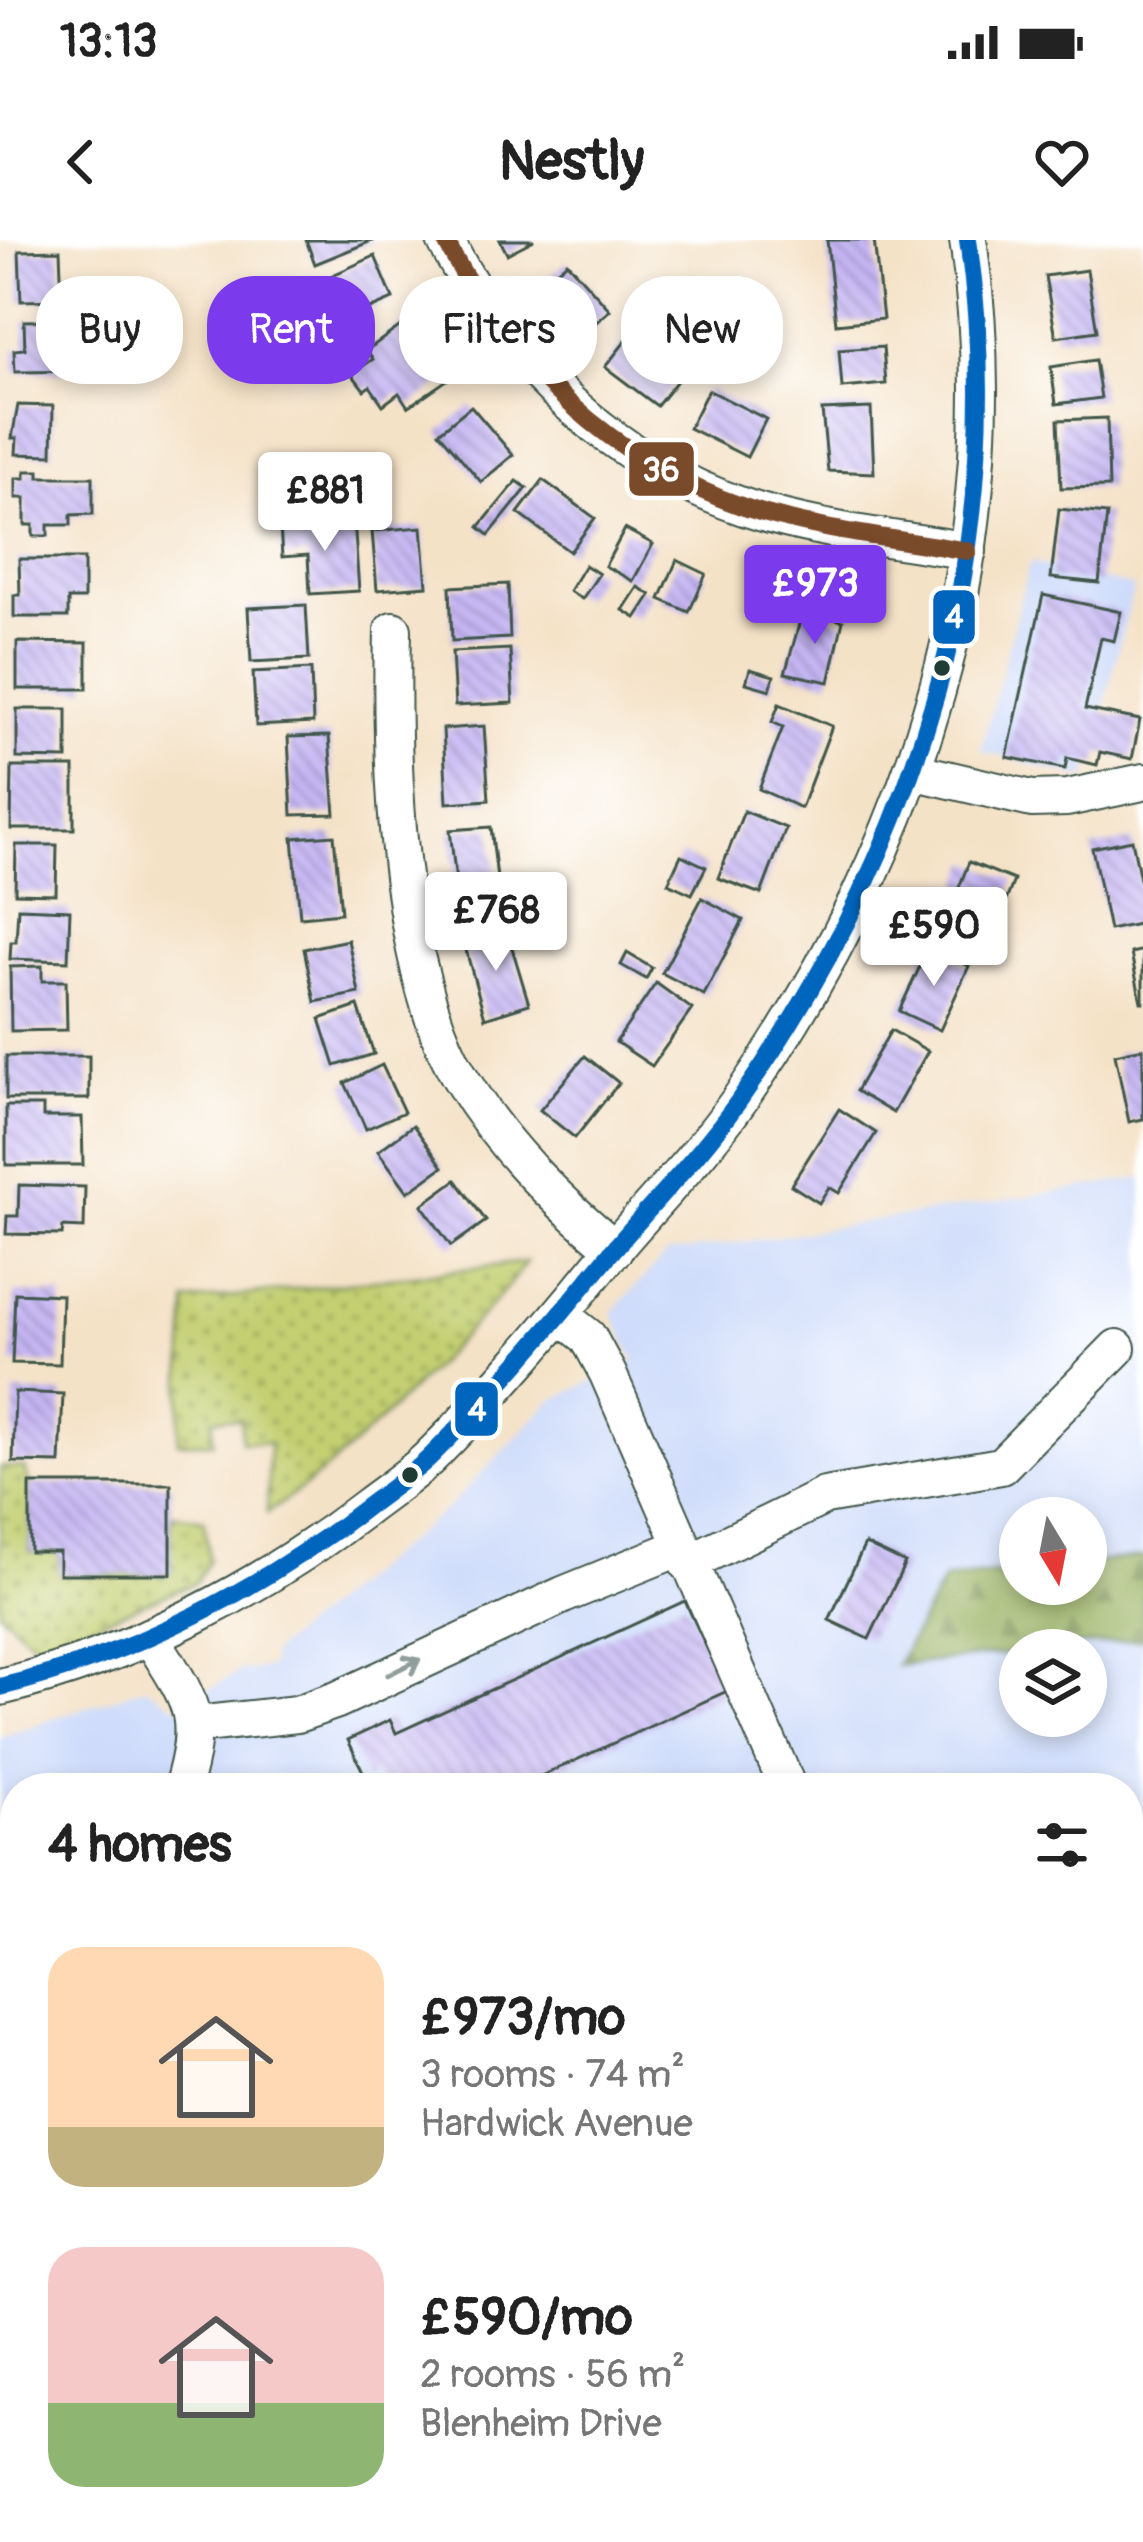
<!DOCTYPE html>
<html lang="en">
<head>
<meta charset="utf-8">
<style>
  body { margin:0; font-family:Pangolin,sans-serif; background:#f2f2f2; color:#222; height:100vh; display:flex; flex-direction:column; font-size:45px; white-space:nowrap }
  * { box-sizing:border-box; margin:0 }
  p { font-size:39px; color:#767676 }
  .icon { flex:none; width:66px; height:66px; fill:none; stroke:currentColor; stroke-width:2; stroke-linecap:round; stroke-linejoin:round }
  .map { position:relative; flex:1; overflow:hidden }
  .side { position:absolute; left:0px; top:1533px; width:1143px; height:771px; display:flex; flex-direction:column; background:#fff; border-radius:48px 48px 0 0; box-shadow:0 6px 18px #0003 }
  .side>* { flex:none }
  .guide { position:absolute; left:36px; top:36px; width:1071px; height:108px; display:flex; gap:24px }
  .needle { width:78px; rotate:170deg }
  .buttons { position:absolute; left:999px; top:1257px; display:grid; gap:24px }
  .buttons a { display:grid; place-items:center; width:108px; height:108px; border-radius:50%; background:#fff; box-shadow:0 6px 18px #0003; font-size:60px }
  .price { position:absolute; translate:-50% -102px; padding:0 27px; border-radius:12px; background:#fff; color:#222; font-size:39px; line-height:78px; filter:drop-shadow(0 3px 6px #0008) }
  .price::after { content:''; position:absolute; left:50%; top:72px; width:36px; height:27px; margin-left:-18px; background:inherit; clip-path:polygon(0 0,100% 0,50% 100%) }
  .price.on { background:#7c3aed; color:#fff }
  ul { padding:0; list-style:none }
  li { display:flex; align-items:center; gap:36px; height:300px; padding:0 48px }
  li span { display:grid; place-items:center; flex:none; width:336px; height:240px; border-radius:36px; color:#555 }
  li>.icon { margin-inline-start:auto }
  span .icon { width:144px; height:144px; fill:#fffc; stroke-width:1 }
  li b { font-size:51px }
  h2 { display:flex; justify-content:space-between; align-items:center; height:144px; padding:0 48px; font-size:51px }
  .tag { padding:0 42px; border-radius:48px; background:#fff; box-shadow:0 6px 18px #0003; font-size:42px; line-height:108px }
  .tag.on { background:#7c3aed; color:#fff }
  .status { display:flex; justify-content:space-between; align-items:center; height:84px; padding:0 60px; background:#fff; direction:ltr }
  .status svg { height:33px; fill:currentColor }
  header { display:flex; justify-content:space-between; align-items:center; height:156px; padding:0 48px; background:#fff; font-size:54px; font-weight:700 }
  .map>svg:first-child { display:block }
</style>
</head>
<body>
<div class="status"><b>13:13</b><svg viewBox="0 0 49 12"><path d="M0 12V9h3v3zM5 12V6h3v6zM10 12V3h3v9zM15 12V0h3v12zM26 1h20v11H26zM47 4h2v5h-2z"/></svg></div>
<header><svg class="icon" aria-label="back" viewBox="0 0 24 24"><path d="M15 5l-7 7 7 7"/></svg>Nestly<svg class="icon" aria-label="heart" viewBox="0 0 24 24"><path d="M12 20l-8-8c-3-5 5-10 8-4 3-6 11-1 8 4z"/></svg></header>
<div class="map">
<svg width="1143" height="2302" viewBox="0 0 1143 2302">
  <defs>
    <pattern id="grass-dots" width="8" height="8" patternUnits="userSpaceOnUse" patternTransform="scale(3)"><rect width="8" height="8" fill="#c3cf71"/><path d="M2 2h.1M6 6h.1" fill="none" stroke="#9ea95e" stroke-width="1.8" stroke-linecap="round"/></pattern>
    <pattern id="forest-firs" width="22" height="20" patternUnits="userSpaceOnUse" patternTransform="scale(3)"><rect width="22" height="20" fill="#9ab263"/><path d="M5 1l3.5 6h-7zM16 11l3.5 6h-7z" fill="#7d9252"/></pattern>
    <pattern id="building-back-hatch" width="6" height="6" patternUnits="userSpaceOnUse" patternTransform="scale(3)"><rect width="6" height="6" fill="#c5b5f3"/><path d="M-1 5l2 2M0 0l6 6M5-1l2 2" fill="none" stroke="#9f94c6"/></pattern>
  </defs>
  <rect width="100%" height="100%" fill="#fff"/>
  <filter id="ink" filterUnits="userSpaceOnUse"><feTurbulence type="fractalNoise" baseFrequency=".00833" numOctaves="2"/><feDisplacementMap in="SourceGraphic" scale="24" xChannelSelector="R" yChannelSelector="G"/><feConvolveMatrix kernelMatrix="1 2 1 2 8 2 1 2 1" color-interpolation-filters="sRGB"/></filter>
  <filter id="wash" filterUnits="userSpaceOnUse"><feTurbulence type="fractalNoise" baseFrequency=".004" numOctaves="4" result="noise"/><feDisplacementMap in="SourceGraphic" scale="48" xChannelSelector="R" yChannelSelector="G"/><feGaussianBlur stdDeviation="2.7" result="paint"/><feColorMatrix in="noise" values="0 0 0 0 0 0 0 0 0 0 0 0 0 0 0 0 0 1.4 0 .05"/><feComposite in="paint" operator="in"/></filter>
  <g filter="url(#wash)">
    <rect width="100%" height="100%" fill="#f4e2c7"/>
    <g fill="#cedbfa" fill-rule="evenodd">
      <path d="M1030 322 1134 347 1086 539 981 511Z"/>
      <path d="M1143 938V2302H78L71 2289H1128V1548H15V2184L0 2155V1497L145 1447 178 1467 240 1431 270 1427 272 1412 450 1266 551 1161 635 1121 612 1072 666 1014ZM1020 1278H1086V1344H1020ZM1020 1410H1086V1476H1020Z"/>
    </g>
    <g fill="url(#grass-dots)" stroke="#718652" stroke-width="3">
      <path d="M526 1022C503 1055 474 1083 447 1113 392 1170 334 1229 267 1273L269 1203 241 1202V1179L213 1178V1202H178L187 1062Z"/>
      <path d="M0 1227 24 1228 30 1244V1312H59L60 1334H170L171 1274 204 1280 209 1320 195 1343 37 1406 0 1372Z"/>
    </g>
    <path fill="url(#forest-firs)" stroke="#5c784c" stroke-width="3" d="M1143 1317V1399L896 1426 944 1340 1020 1331V1344H1086V1323Z"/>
    <g fill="#c3cf71" stroke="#718652" stroke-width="3">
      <path d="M1128 1973H1143V2302H993V2289H1128Z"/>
      <path d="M169 2289H604L575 2302H175Z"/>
    </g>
    <g id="blocks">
      <g fill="url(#building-back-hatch)">
        <path d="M306 0H374L315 24Z"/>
        <path d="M500 0H534L507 14Z"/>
        <path d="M827 0H874L883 79 836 84Z"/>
        <path d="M60 10 62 60 21 61 19 11Z"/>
        <path d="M375 16 393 59 342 81 324 39Z"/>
        <path d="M567 22 610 70 578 98 535 49Z"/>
        <path d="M1087 30 1097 91 1056 97 1045 36Z"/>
        <path d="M72 80V110H98L99 131 15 132 14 110 25 109 24 81Z"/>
        <path d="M406 82 447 140 408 167 399 153 383 165 370 146 364 150 352 134 373 119 367 110Z"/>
        <path d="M322 91 328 104 303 117 297 104Z"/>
        <path d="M631 94 683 133 657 166 605 127Z"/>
        <path d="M350 96 359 109 336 124 328 110Z"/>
        <path d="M883 107 886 144 842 148 839 110Z"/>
        <path d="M1095 120 1101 158 1056 164 1051 127Z"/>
        <path d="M708 150 766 179 747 217 689 188Z"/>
        <path d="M18 165 53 166 52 215 16 214 17 198H12Z"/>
        <path d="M471 166 513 215 481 242 439 192Z"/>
        <path d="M871 168 874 233 828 231 822 170Z"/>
        <path d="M1107 178 1109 247 1061 248 1058 180Z"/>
        <path d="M25 231H39V237H93V274L71 275V285H48V296H33V285H25V258H16V238H25Z"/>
        <path d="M543 240 595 278 570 312 518 273Z"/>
        <path d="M517 241 527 248 489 295 479 287Z"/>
        <path d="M1059 269 1107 274 1099 343 1051 338Z"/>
        <path d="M354 279 359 351 310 354 308 315 282 317 280 285Z"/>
        <path d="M422 287 427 346 377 350 372 291Z"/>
        <path d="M625 289 653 304 633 341 605 326Z"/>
        <path d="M19 319H84V359H68V377H14V355H20Z"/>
        <path d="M677 320 706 334 689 372 660 359Z"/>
        <path d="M585 325 599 334 582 359 569 351Z"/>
        <path d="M508 344 510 398 452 401 450 347Z"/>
        <path d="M638 347 651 355 636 378 623 370Z"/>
        <path d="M1043 355 1121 372 1114 401 1101 398 1085 469 1140 480 1132 519 1100 512 1097 525 1067 518 1065 529 1007 517Z"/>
        <path d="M306 365 309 419 251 422 248 368Z"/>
        <path d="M803 371 843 381 829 442 785 433Z"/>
        <path d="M17 402 87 403V449H17Z"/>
        <path d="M510 409 513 463 455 466 452 412Z"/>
        <path d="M311 429 313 483 256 486 253 432Z"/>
        <path d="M750 429 774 436 770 450 746 443Z"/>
        <path d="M779 464 832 486 801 568 759 549 783 487 772 482Z"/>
        <path d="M17 469H67V519L17 518Z"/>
        <path d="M484 486 489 560 447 563 443 489Z"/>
        <path d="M329 496 335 574 292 575 288 497Z"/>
        <path d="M12 527H74V589H11Z"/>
        <path d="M744 571 786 588 761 654 718 638Z"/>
        <path d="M491 587 500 664 459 668 450 590Z"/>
        <path d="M334 595 341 673 300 677 293 598Z"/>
        <path d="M1132 600 1143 654V683L1109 690 1092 608Z"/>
        <path d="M16 605H57L56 654 15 653Z"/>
        <path d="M681 615 706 627 692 654 668 643Z"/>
        <path d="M969 622 1014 640 989 705 944 686Z"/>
        <path d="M702 658 743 680 704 755 662 733Z"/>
        <path d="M18 668 70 670 68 721 10 719 11 702H16Z"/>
        <path d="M507 691 529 764 485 778 464 703Z"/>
        <path d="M348 700 359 753 315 762 304 709Z"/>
        <path d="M929 707 969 726 940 790 899 771Z"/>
        <path d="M1143 710V762H1141L1131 713Z"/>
        <path d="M627 713 652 728 646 739 621 725Z"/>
        <path d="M42 726V741H66L67 790 11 791 10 727Z"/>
        <path d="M656 743 692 769 652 826 616 802Z"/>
        <path d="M358 766 374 814 335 826 320 779Z"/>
        <path d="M891 790 928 811 893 873 856 851Z"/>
        <path d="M1143 808V879L1129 882 1115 814Z"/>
        <rect x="6" y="816" width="83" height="43"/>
        <path d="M585 816 619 843 575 898 540 870Z"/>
        <path d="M382 825 404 872 366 889 345 843Z"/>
        <path d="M6 866H43V877H82L83 925H6Z"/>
        <path d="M839 869 876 893 839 953 829 947 819 963 791 945Z"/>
        <path d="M413 885 443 927 408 952 378 911Z"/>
        <path d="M456 940 486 981 451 1006 422 965Z"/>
        <path d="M19 945 85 947 84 988 63 987 62 995 6 994 7 976H18Z"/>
        <path d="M15 1053 62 1055 60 1124 12 1123Z"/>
        <path d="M15 1152 63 1154 60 1223 13 1222Z"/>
        <path d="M30 1244H171V1334H59V1312H30Z"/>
        <path d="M865 1304 905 1323 869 1399 829 1380Z"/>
        <path d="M685 1361 727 1451 515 1548H382L376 1534 366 1538 348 1500 390 1480 396 1493Z"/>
        <path d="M15 1820V2061L6 2040 0 2042V1826Z"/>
        <path d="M13 2241 15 2289H34L38 2298 26 2302H0V2246Z"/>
      </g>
    </g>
  </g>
  <g filter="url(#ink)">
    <use href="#blocks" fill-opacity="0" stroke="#3f564a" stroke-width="3"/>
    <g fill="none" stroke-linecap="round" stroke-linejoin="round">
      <g stroke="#3f564a" stroke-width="40">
        <g id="minor">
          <path d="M445 0C507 122 613 222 744 267 815 291 894 298 968 311"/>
          <path d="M393 390C390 517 395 729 461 839 501 906 556 960 615 1009"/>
          <path d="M912 531 1032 559 1067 558 1143 542"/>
          <path d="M560 1075 588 1097 608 1134 788 1548"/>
          <path d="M688 1323 825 1256 1001 1226 1117 1108"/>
          <path d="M150 1396C189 1460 205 1471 182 1548"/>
          <path d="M0 1447C134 1415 261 1349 369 1265 389 1250 411 1235 429 1218 491 1157 549 1088 604 1021 648 968 698 918 738 862 916 609 1013 310 968 0"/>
          <path d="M195 1485 297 1474 337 1460 563 1355 681 1307"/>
          <path d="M0 1740 15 1739"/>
          <path d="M0 2083 15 2106"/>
        </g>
      </g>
      <use href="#minor" stroke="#fff" stroke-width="36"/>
      <g stroke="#fff" stroke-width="27">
        <path id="bus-1" d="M0 1447C134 1415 261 1349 369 1265 389 1250 411 1235 429 1218 491 1157 549 1088 604 1021 648 968 698 918 738 862 916 609 1013 310 968 0"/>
      </g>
      <g stroke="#fff" stroke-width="27">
        <path id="bus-2" d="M445 0C507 122 613 222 744 267 815 291 894 298 968 311"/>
      </g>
      <use href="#bus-1" stroke="#0065bd" stroke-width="18"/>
      <use href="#bus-2" stroke="#7a4b2a" stroke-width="18"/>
    </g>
    <defs><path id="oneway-shaft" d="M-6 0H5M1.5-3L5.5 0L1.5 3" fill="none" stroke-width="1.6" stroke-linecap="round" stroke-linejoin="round" transform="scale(3)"/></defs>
    <use stroke="#8f9e9a" href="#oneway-shaft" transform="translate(404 1427) rotate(-26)"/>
  </g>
  <g fill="#1f3d34" stroke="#fff" stroke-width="4.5">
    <circle cx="942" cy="428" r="10"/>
    <circle cx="410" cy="1235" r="10"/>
  </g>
  <g stroke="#fff" stroke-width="4.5">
    <rect x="627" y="200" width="69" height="58" rx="12" fill="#7a4b2a"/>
    <rect x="931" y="348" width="46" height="58" rx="12" fill="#0065bd"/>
    <rect x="453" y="1140" width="47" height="58" rx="12" fill="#0065bd"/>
  </g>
  <g font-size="33" text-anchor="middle" font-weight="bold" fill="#fff">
    <text x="661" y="241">36</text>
    <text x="954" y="388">4</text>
    <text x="477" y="1181">4</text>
  </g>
</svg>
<div class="buttons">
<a><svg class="needle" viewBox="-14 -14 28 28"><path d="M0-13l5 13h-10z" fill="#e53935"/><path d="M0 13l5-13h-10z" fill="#767676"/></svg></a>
<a><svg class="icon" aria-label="layers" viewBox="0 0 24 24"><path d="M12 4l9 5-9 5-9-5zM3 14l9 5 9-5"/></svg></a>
</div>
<b class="price" style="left:325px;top:314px">£881</b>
<b class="price on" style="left:815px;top:407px">£973</b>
<b class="price" style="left:496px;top:734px">£768</b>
<b class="price" style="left:934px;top:749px">£590</b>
<div class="guide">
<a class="tag">Buy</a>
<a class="tag on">Rent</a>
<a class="tag">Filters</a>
<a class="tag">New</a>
</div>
<section class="side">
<h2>4 homes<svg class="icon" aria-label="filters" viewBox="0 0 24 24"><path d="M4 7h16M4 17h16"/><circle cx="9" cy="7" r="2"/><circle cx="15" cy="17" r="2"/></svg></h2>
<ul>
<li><span style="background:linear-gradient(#ffd9b3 75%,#c2b280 0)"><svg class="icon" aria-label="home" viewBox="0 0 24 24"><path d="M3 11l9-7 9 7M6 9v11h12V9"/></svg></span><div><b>£973/mo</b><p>3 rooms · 74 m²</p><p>Hardwick Avenue</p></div></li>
<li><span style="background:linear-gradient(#f6c9c9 65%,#8fb573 0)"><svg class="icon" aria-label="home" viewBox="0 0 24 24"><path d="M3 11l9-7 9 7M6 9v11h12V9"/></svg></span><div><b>£590/mo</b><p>2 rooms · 56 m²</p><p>Blenheim Drive</p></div></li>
</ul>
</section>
</div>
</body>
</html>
